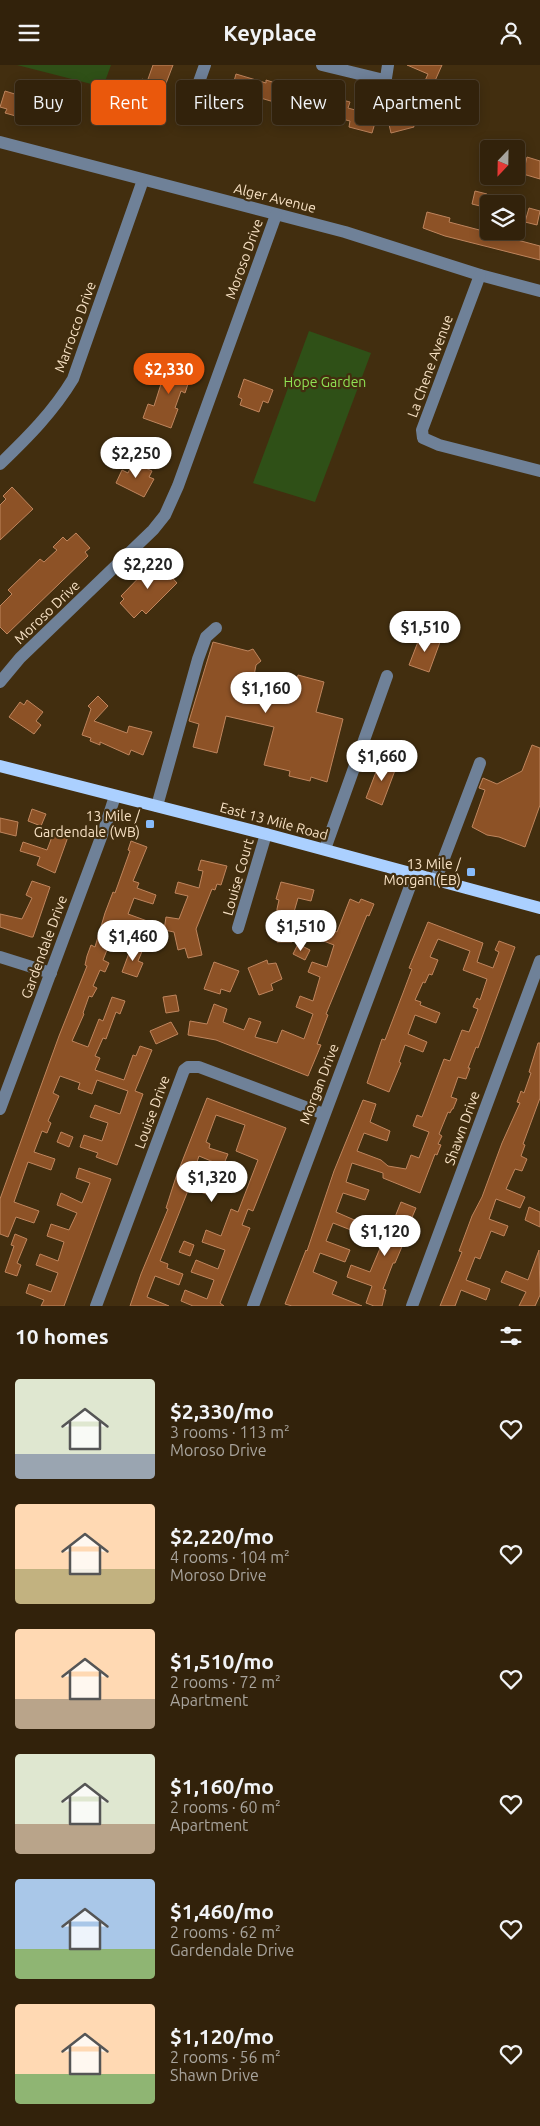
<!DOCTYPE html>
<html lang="en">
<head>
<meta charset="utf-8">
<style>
  body { margin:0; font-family:Ubuntu,sans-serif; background:#3d2f19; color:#f1f3f6; height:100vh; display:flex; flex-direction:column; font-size:19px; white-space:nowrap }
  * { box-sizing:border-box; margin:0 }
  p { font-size:16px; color:#a8a49d }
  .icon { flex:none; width:28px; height:28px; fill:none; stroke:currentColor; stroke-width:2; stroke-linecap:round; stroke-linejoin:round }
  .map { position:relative; height:1241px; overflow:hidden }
  .side { display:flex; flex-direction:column; background:#32220b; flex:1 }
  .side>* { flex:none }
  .guide { position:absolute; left:15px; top:15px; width:510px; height:45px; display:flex; gap:10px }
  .needle { width:32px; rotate:202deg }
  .controls { position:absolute; left:480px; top:75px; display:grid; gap:10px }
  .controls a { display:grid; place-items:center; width:45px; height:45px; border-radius:5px; background:#32220b; box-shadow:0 2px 12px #0003,0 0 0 1px #4d3f2c; font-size:25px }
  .price { position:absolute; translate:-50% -42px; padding:0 11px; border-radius:18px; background:#fff; color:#222; font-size:16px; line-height:32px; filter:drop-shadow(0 1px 2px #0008) }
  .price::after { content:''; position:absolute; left:50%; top:30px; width:15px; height:11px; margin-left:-8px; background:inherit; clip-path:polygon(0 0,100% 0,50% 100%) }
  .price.on { background:#ea580c; color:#fff }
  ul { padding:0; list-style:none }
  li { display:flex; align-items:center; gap:15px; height:125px; padding:0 15px }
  li span { display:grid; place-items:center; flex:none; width:140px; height:100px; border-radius:5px; color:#555 }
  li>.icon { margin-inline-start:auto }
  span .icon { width:60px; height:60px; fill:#fffc; stroke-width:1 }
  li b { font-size:21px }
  h2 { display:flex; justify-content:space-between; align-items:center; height:60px; padding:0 15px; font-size:21px }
  .tag { padding:0 18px; border-radius:5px; background:#32220b; box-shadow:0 2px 12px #0003,0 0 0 1px #4d3f2c; font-size:18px; line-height:45px }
  .tag.on { background:#ea580c; color:#fff }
  header { display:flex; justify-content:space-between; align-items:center; height:65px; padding:0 15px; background:#32220b; font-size:22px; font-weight:700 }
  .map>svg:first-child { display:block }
</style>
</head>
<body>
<header><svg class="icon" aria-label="menu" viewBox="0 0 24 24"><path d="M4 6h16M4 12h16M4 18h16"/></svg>Keyplace<svg class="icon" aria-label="person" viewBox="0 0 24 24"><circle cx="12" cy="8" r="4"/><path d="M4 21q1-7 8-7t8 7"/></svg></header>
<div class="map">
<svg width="540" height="1241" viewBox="0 0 540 1241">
  <rect width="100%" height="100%" fill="#422e0f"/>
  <g fill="#2f5017">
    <path d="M17 0H111L103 22Z"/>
    <path d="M309 266 371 288 315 437 253 418Z"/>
  </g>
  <g fill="#8d5226" stroke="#bf855d">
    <path d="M153 0H173L160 34 138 25 142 14 147 17Z"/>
    <path d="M407 0H442L434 18 442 22 432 43 416 36 428 9Z"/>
    <path d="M236 9 266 18V15L326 34 327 31 350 37 348 43 377 51 372 68 349 62 350 56 314 47V49L254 31V33L231 27Z"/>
    <path d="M20 24 30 27 23 53 5 48 7 44 0 42 5 26 18 30Z"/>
    <path d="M410 45 414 62 391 68 387 51Z"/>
    <path d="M527 92 540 96V114L523 109Z"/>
    <path d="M475 126 487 129 484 142 472 139Z"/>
    <path d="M529 143 540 146 537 160 525 157Z"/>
    <path d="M427 147 450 153 449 157 540 181V195L445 171 423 163Z"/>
    <path d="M171 296 190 303 188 309 191 310 185 328 181 326 175 343 178 344 171 363 143 353 148 339 154 341 161 319 158 318 162 307 166 308Z"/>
    <path d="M244 314 273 325 268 338 263 336 259 347 240 340 242 334 238 332Z"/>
    <path d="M133 397 152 406 149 412 154 414 144 432 116 418 122 405 128 408Z"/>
    <path d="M12 422 33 444 0 475V440L6 434 3 431Z"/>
    <path d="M76 468 90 483 85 487 88 491 7 569 0 562V541L12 529 8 525 40 494 44 497 57 485 53 482 63 472 67 476Z"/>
    <path d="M156 495 177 518 146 549 142 545 134 553 120 538 124 534 121 531Z"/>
    <path d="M421 569 440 577 429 607 409 600Z"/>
    <path d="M213 577 248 586 253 584 261 596 256 600 253 616 294 627 298 610 324 617 316 647 343 654 327 717 311 712 310 716 289 711 290 706 264 700 274 662 226 651 217 688 193 682 199 659 189 656Z"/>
    <path d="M98 631 108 641 94 656 127 668 129 661 152 667 143 690 131 685 129 690 100 677V680L90 676 91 673 82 670 91 644 88 641Z"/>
    <path d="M27 635 43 647 36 656 41 660 34 669 9 652 20 637 24 640Z"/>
    <path d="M532 680 540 683V740L525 782 499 772 487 770 472 762 485 725 479 723 483 713 497 719 522 706Z"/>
    <path d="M381 694 397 700 382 740 366 733Z"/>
    <path d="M32 744 46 749 41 761 28 756Z"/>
    <path d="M0 753 18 757 16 771 0 767Z"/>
    <path d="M55 764 69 769 55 808 37 800 40 792 20 786 23 777 47 785Z"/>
    <path d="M131 776 147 782 133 816 139 818 137 823 156 830 153 839 134 833 128 849 150 857 146 867 118 857 103 895 109 898 105 907 100 905 93 921 97 923 92 932 89 931 83 948 84 949 72 976 88 982 99 954 103 956 112 932 125 936 120 949 116 947 106 974 103 973 95 991 100 993 95 1005 124 1015 133 990 136 991 140 981 152 985 135 1026 143 1029 117 1100 96 1092 98 1088 80 1082 84 1070 102 1076 108 1058 90 1052 95 1040 120 1049 128 1026 97 1015 92 1029 78 1024 80 1018 60 1011 53 1028 59 1031 48 1056 51 1058 47 1068 42 1066 34 1087 55 1094 51 1105 28 1097 14 1137 39 1146 34 1158 16 1152 8 1172 0 1169V1134L59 971 87 901 85 900 87 891 91 880 95 882 105 848 113 827 115 828 130 786 128 785Z"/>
    <path d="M201 795 227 801 221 820 217 819 215 825 212 824 196 864 202 890 188 893 185 883 178 885 174 867 164 865 166 852 179 854 188 831 175 828 178 817 199 823 203 806 198 805Z"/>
    <path d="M32 816 50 822 33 872H31L0 862V849L22 854 32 833 26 830Z"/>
    <path d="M281 817 314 825 311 836 298 833 292 854V877H277V844L279 835 276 834Z"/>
    <path d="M350 834 359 838 361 834 374 839 369 851 367 850 326 949 328 950 317 979 321 980 308 1011 216 975 188 970 190 956 207 959 214 939 227 944 223 957 244 965 249 953 261 957 255 972 277 978 282 965 304 974 313 949 296 942 300 931 313 936 320 912 308 907 312 897 327 902 334 880 321 875 326 862 337 867Z"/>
    <path d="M428 857 483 878 477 897 493 903 499 887 495 885 499 876 515 882 478 983 476 982 468 1003H470L466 1014 458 1012 451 1032 457 1034 453 1044H452L450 1048 448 1047 439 1069 442 1071 438 1079 441 1080 437 1090 435 1089 420 1128 383 1113V1108L352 1098 346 1117 369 1125 365 1135 343 1128 336 1147 359 1157 356 1167 333 1158 326 1176 350 1185 345 1197 320 1188 313 1207 337 1217 332 1229 362 1241H292L285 1239 306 1185 307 1186 334 1106 363 1035 376 1039 370 1057 390 1066 387 1076 364 1068 357 1086 381 1095 388 1101 406 1104 411 1090 419 1093 429 1067 413 1061 417 1050 422 1052 444 994 450 996 462 965 469 967 478 944 473 942 477 933 480 935 487 914 463 905 470 886 438 874 430 892 438 895 432 910 429 909 425 918 423 917 415 935 421 937 420 940 440 948 436 958 415 950 408 969 427 977 423 987 405 980 399 997 401 998 389 1027 367 1018 382 974 385 975 403 928 412 904 409 903Z"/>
    <path d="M298 879 310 885 305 895 293 889Z"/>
    <path d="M132 880 143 884 138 896 143 898 137 912 122 907Z"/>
    <path d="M267 895 268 899 276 898 282 914 271 919 273 925 259 930 248 903Z"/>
    <path d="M214 897 239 906 230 927 221 924 220 929 204 924Z"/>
    <path d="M176 930 179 946 166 948 163 932Z"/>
    <path d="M171 957 178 969 156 979 150 966Z"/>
    <path d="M538 978H540V1033L523 1079 525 1080 521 1091 527 1094 522 1106 515 1104 506 1124 525 1132 520 1143 496 1134 489 1154 508 1161 504 1171 491 1166 480 1194 475 1192 466 1215 490 1224 486 1235 461 1225 455 1241H440L462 1187 459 1186 472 1151 482 1132 502 1078 520 1038 517 1037 521 1026 524 1028 531 1008 529 1007Z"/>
    <path d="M207 1033 286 1063 253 1146 248 1144 242 1160 250 1163 220 1238 224 1241H193L181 1236 185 1225 207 1234 214 1215 191 1207 196 1195 218 1204 225 1185 202 1177 206 1165 221 1171 231 1144 238 1147 258 1095 236 1086 245 1060 216 1050 206 1077 210 1079 209 1083 228 1089 223 1101 199 1091 192 1111 216 1120 212 1131 189 1123 160 1196 168 1199 167 1203 183 1209 179 1220 155 1211 147 1232 169 1241H130L141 1209 168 1144 166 1143 176 1112Z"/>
    <path d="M61 1067 73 1072 69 1082 57 1077Z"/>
    <path d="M79 1103 111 1114 64 1241H41L44 1235 26 1228 29 1219 51 1227 58 1208 36 1200 40 1189 58 1196 64 1177 47 1171 51 1159 69 1165 77 1148 57 1140 61 1128 82 1138 90 1118 76 1113Z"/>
    <path d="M401 1137 416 1143 410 1157 412 1158 395 1198H393L383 1224 386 1225 382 1241H374L366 1238 372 1221 347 1212 351 1200 370 1207 381 1181 383 1182Z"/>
    <path d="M529 1142 540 1147V1162L525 1155Z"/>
    <path d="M15 1169 27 1174 17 1198 21 1200 17 1211 5 1207 14 1181 11 1180Z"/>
    <path d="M184 1176 194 1180 190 1191 179 1187Z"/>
    <path d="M539 1185 540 1230 535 1241H519L526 1227 501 1217 506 1206 528 1215Z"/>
  </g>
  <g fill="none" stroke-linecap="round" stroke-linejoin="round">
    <g stroke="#6f8198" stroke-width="12">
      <path d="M322 0 384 15 386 13 388 0"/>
      <path d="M189 45 205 0"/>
      <path d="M0 77 345 167 480 210 540 226"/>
      <path d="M480 210 428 349 422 365 423 373 439 380 540 406"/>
      <path d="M0 399C28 372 53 347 73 314L143 115"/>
      <path d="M0 617 20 593 153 465 165 450 178 421 276 150"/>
      <path d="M157 741 198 594 206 572 216 563"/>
      <path d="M325 784 387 611"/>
      <path d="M436 814 480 698"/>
      <path d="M238 863 266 769"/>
      <path d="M0 892 51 908"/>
      <path d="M0 1044 106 759 115 731"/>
      <path d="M96 1241 184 1005 188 1002H199L324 1049"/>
      <path d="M253 1241 415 808"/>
      <path d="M412 1241 540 896"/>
    </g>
    <path stroke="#abd0ff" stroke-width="12" d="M0 701 266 769 540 843"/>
  </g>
  <g fill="#87bbfb" stroke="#422e0f" stroke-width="2">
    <rect x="145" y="754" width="10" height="10" rx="2.5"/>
    <rect x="466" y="802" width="10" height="10" rx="2.5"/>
  </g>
  <g text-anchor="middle" stroke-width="4.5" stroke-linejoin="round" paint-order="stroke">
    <g font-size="14" fill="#f8e2c5" stroke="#422e0f">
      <text transform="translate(275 133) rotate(14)" y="5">Alger Avenue</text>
      <text transform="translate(244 194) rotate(-70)" y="5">Moroso Drive</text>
      <text transform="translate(75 262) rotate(-70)" y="5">Marrocco Drive</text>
      <text transform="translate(430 301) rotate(-70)" y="5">La Chene Avenue</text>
      <text transform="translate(47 547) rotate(-44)" y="5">Moroso Drive</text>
      <text transform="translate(274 756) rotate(15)" y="5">East 13 Mile Road</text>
      <text transform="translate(238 812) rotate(-74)" y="5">Louise Court</text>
      <text transform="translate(44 882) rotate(-70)" y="5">Gardendale Drive</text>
      <text transform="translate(319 1019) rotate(-69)" y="5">Morgan Drive</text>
      <text transform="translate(152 1047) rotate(-70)" y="5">Louise Drive</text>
      <text transform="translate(462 1063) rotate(-70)" y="5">Shawn Drive</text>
    </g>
    <g font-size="14" fill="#8fe254" stroke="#422e0f">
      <text x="325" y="322">Hope Garden</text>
    </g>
    <g font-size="14" fill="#f8e2c5" stroke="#422e0f" text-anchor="end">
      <text x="140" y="756">13 Mile /<tspan x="140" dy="16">Gardendale (WB)</tspan></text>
      <text x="461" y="804">13 Mile /<tspan x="461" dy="16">Morgan (EB)</tspan></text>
    </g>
  </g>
</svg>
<div class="controls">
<a><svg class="needle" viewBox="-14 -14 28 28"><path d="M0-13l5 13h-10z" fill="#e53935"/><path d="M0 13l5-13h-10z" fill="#a8a49d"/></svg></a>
<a><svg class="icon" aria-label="layers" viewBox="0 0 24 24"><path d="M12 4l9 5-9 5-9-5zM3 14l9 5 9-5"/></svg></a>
</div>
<b class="price on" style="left:169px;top:330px">$2,330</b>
<b class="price" style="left:136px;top:414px">$2,250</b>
<b class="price" style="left:148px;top:525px">$2,220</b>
<b class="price" style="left:425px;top:588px">$1,510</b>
<b class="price" style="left:266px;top:649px">$1,160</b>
<b class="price" style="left:382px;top:717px">$1,660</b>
<b class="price" style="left:301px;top:887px">$1,510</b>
<b class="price" style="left:133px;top:897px">$1,460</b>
<b class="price" style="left:212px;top:1138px">$1,320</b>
<b class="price" style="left:385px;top:1192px">$1,120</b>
<div class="guide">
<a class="tag">Buy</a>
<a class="tag on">Rent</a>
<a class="tag">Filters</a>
<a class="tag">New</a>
<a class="tag">Apartment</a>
</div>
</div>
<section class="side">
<h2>10 homes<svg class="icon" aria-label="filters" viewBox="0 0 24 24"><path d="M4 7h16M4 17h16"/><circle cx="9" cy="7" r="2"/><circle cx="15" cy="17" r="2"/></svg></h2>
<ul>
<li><span style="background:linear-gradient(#dfe7d0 75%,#9aa5b1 0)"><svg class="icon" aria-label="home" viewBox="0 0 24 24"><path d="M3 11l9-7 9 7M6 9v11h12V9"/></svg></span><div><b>$2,330/mo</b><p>3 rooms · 113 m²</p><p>Moroso Drive</p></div><svg class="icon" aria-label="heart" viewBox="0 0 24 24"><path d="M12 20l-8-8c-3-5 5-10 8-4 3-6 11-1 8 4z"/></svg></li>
<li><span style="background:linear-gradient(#ffd9b3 65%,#c2b280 0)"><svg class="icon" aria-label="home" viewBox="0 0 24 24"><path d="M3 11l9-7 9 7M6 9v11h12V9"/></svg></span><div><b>$2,220/mo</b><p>4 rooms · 104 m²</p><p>Moroso Drive</p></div><svg class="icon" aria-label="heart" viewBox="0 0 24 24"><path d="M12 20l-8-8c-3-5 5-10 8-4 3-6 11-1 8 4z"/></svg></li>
<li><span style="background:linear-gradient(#ffd9b3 70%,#b9a48a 0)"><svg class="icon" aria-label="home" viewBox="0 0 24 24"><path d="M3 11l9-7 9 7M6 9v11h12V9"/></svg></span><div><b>$1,510/mo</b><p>2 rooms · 72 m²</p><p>Apartment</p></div><svg class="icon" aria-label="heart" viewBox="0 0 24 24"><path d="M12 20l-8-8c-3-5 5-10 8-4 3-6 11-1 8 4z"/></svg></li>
<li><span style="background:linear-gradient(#dfe7d0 70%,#b9a48a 0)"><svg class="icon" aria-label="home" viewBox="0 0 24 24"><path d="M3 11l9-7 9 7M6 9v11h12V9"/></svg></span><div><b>$1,160/mo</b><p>2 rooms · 60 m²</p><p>Apartment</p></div><svg class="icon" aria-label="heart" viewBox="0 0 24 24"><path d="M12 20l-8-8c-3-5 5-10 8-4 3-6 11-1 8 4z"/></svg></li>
<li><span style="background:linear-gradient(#a9c7e8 70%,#8fb573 0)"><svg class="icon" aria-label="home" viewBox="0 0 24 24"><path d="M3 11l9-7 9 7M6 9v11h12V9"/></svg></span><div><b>$1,460/mo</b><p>2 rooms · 62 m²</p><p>Gardendale Drive</p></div><svg class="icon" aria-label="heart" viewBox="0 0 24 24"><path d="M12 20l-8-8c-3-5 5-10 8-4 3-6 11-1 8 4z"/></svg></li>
<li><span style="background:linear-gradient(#ffd9b3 70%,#8fb573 0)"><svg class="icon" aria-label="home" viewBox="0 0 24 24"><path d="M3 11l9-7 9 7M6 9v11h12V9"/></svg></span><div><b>$1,120/mo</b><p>2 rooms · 56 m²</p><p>Shawn Drive</p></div><svg class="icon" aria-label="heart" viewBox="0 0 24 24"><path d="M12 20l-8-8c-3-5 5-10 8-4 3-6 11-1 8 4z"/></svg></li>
</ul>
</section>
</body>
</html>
